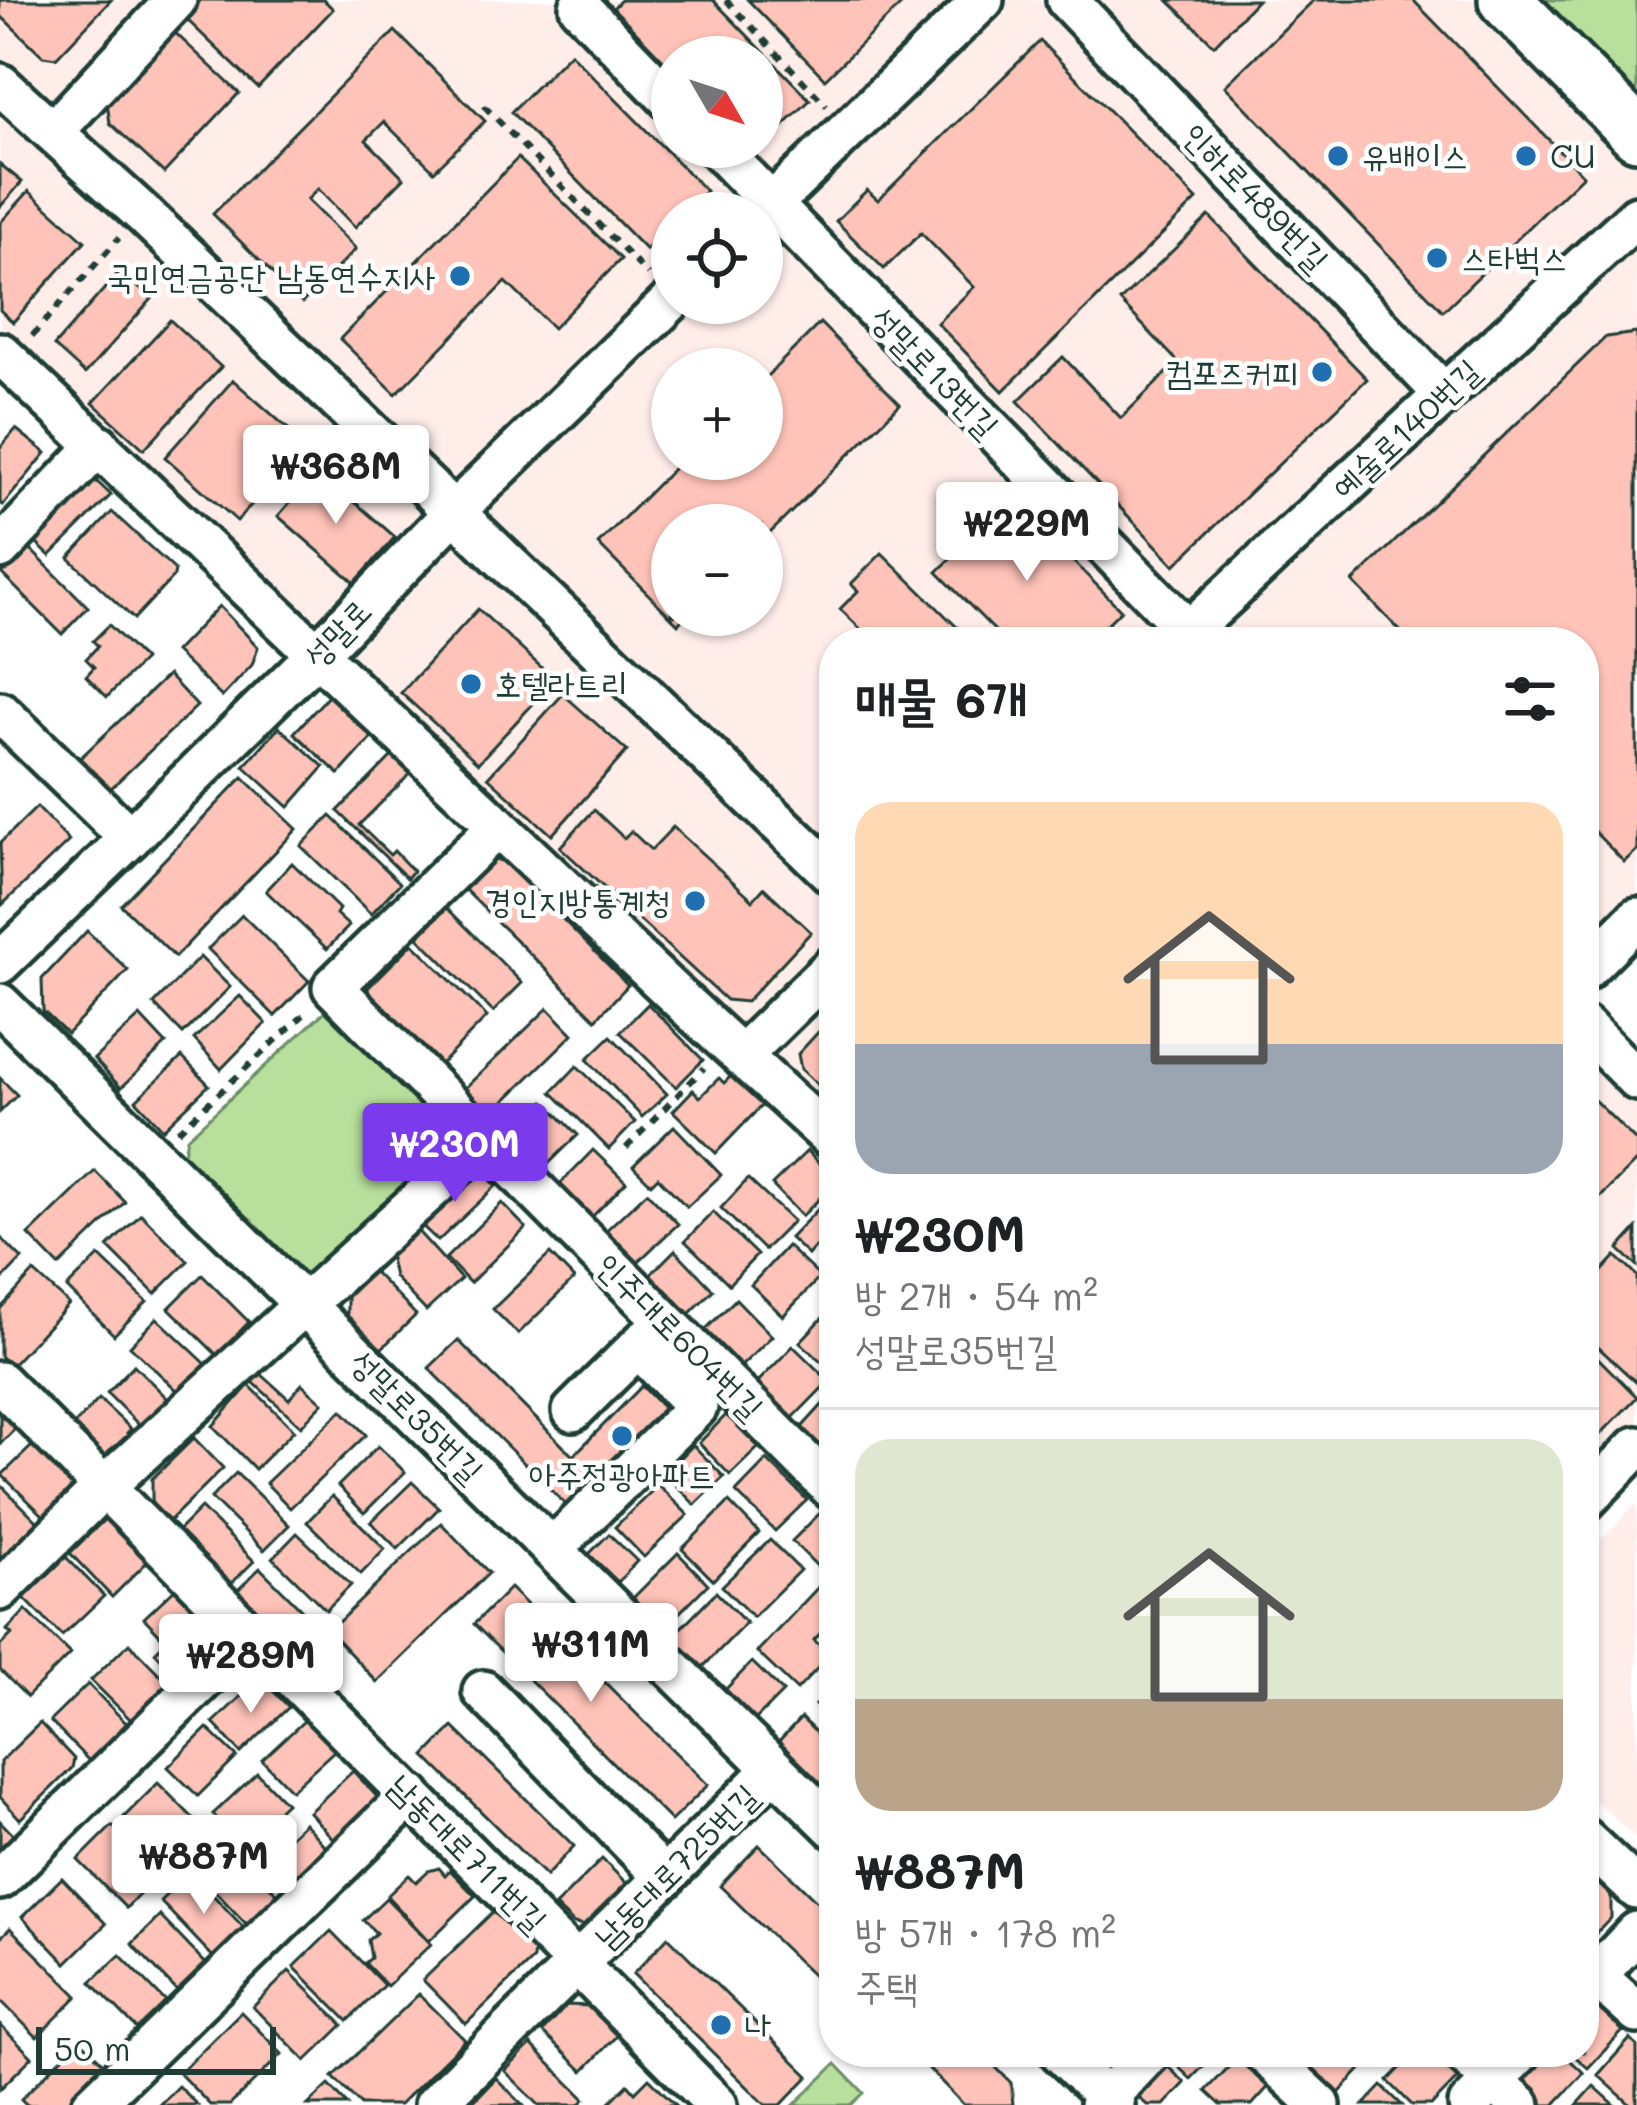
<!DOCTYPE html>
<html lang="ko">
<head>
<meta charset="utf-8">
<style>
  body { margin:0; font-family:Mali,"Poor Story",sans-serif; background:#f6f6f6; color:#202124; height:100vh; display:flex; flex-direction:column; font-size:45px; white-space:nowrap }
  * { box-sizing:border-box; margin:0 }
  p { font-size:39px; color:#757577 }
  .icon { flex:none; width:66px; height:66px; fill:none; stroke:currentColor; stroke-width:2; stroke-linecap:round; stroke-linejoin:round }
  .map { position:relative; flex:1; overflow:hidden }
  .sheet { position:absolute; left:819px; top:627px; width:780px; height:1440px; display:flex; flex-direction:column; background:#fff; border-radius:48px; box-shadow:0 3px 9px #0004 }
  .sheet>* { flex:none }
  .needle { width:78px; rotate:129deg }
  .fabs { position:absolute; left:651px; top:36px; display:grid; gap:24px }
  .fabs a { display:grid; place-items:center; width:132px; height:132px; border-radius:50%; background:#fff; box-shadow:0 3px 9px #0004; font-size:60px }
  .scale { position:absolute; left:36px; bottom:30px; width:240px; box-sizing:border-box; padding-left:12px; border:6px solid #1f3d34; border-top:0; font-size:33px; line-height:42px; white-space:nowrap; color:#1f3d34; -webkit-text-stroke:9px #fff; paint-order:stroke }
  .price { position:absolute; translate:-50% -102px; padding:0 27px; border-radius:12px; background:#fff; color:#222; font-size:39px; line-height:78px; filter:drop-shadow(0 3px 6px #0008) }
  .price::after { content:''; position:absolute; left:50%; top:72px; width:36px; height:27px; margin-left:-18px; background:inherit; clip-path:polygon(0 0,100% 0,50% 100%) }
  .price.current { background:#7c3aed; color:#fff }
  ul { padding:0; list-style:none }
  li { display:grid; align-content:center; gap:24px; height:636px; padding:0 36px }
  li+li { border-top:3px solid #e0e0e0 }
  li span { display:grid; place-items:center; height:372px; border-radius:36px; color:#555 }
  li>.icon { margin-inline-start:auto }
  span .icon { width:216px; height:216px; fill:#fffc; stroke-width:1 }
  li b { font-size:51px }
  h2 { display:flex; justify-content:space-between; align-items:center; height:144px; padding:0 36px; font-size:51px }
  .map>svg:first-child { display:block }
</style>
</head>
<body>
<div class="map">
<svg width="1637" height="2105" viewBox="0 0 1637 2105">
  <rect width="100%" height="100%" fill="#fff"/>
  <filter id="ink" filterUnits="userSpaceOnUse"><feTurbulence type="fractalNoise" baseFrequency=".00833" numOctaves="2"/><feDisplacementMap in="SourceGraphic" scale="24" xChannelSelector="R" yChannelSelector="G"/><feConvolveMatrix kernelMatrix="1 2 1 2 8 2 1 2 1" color-interpolation-filters="sRGB"/></filter>
  <g filter="url(#ink)">
    <g fill="#ffedea" fill-rule="evenodd">
      <path d="M0 0H1505L1637 134V918L1584 971V642H834V1136L0 352ZM672 57H762V147H672ZM672 213H762V303H672ZM672 369H762V459H672ZM672 525H762V615H672Z"/>
      <path d="M1584 1026 1637 1080V1450L1584 1504Z"/>
      <path d="M1637 1503V1839L1584 1790V1557Z"/>
    </g>
    <g fill="#b8e09c" stroke="#6c8e68" stroke-width="3">
      <path d="M1505 0H1637V133Z"/>
      <path d="M334 1003 463 1132 456 1151 315 1281 294 1280 182 1163 187 1138Z"/>
      <path d="M836 2064 864 2093 851 2105H794Z"/>
    </g>
    <g fill="#ffc3b9" stroke="#1f3d34" stroke-width="3">
      <path d="M0 0H111L56 58 43 56 0 15Z"/>
      <path d="M195 0H324L333 9 258 88 181 14Z"/>
      <path d="M621 0H713L810 100 762 147V57H672V69L613 8Z"/>
      <path d="M748 0H906L825 79Z"/>
      <path d="M1168 0H1257L1214 45Z"/>
      <path d="M1314 0H1413L1583 175 1443 311 1225 86Z"/>
      <path d="M170 28 239 93 164 173 110 123 106 96Z"/>
      <path d="M395 31 485 121 434 171 384 122 366 140 404 178 355 227 318 189 307 200 356 249 302 303 213 214Z"/>
      <path d="M1040 41 1197 200 1003 391 937 323 974 287 921 233 884 269 836 221 867 190 878 200Z"/>
      <path d="M570 53 706 191 684 213H672V224L646 250 511 112Z"/>
      <path d="M518 158 621 259 553 328 506 282 396 394 340 339Z"/>
      <path d="M0 164 22 182 0 207Z"/>
      <path d="M29 191 85 241 13 322 0 310V223Z"/>
      <path d="M1209 216 1367 379 1175 565 1018 401 1063 357 1121 418 1178 362 1120 301Z"/>
      <path d="M120 271 152 299 85 374 54 346Z"/>
      <path d="M170 320 221 367 144 449 93 403Z"/>
      <path d="M820 323 900 404 762 541V525H672V615H687L678 624 598 544 683 459H762V381Z"/>
      <path d="M1637 333V850L1624 862 1584 821V642H1411L1353 582 1606 337Z"/>
      <path d="M233 380 305 444 237 521 165 457Z"/>
      <path d="M16 429 46 453 3 505 0 503V448Z"/>
      <path d="M318 470 395 537 355 583 278 516Z"/>
      <path d="M93 478 111 495 50 556 26 534Z"/>
      <path d="M1012 499 1121 610 1089 642H1006L937 572Z"/>
      <path d="M112 512 175 570 174 576 134 619 69 558Z"/>
      <path d="M27 546 88 607 62 634 1 573Z"/>
      <path d="M882 553 972 642H874L840 609 858 591 851 584Z"/>
      <path d="M219 606 258 647 252 665 222 697 175 652Z"/>
      <path d="M478 609 555 680 478 763 401 693Z"/>
      <path d="M109 625 144 660 107 697 86 676 94 667 86 659 98 646 93 641Z"/>
      <path d="M168 675 197 706 108 791 78 760Z"/>
      <path d="M330 694 375 734 339 774 294 733Z"/>
      <path d="M563 694 627 751 552 835 488 777Z"/>
      <path d="M279 727 324 767 289 807 244 766Z"/>
      <path d="M396 752 414 770 359 825 390 855 394 851 413 871 407 878 338 811Z"/>
      <path d="M243 777 297 829 175 957 121 905Z"/>
      <path d="M37 807 69 841 2 905 0 843Z"/>
      <path d="M594 810 624 838 631 831 651 850 673 827 753 900 764 888 811 932 746 1002 726 1000 560 847Z"/>
      <path d="M331 816 400 883 371 914 301 846Z"/>
      <path d="M484 857 506 862 628 985 596 1019 459 884Z"/>
      <path d="M292 863 339 909 336 914 349 926 327 949 266 891Z"/>
      <path d="M447 908 522 983 493 1012 418 937Z"/>
      <path d="M242 915 309 981 275 1016 208 949Z"/>
      <path d="M87 931 128 970 67 1034 43 1011 42 979Z"/>
      <path d="M413 943 487 1017 435 1070 369 1005 368 988Z"/>
      <path d="M200 957 230 987 183 1034 154 1004Z"/>
      <path d="M240 996 266 1023 221 1069 194 1039Z"/>
      <path d="M648 1004 703 1060 676 1087 620 1032Z"/>
      <path d="M548 1008 573 1034 490 1115 464 1089Z"/>
      <path d="M834 1015V1100L801 1069 798 1054Z"/>
      <path d="M140 1016 166 1044 121 1088 94 1059Z"/>
      <path d="M611 1036 667 1094 642 1117 587 1059Z"/>
      <path d="M182 1057 209 1085 163 1129 136 1100Z"/>
      <path d="M577 1066 635 1122 609 1149 552 1092Z"/>
      <path d="M734 1073 764 1103 716 1153 673 1111 693 1090 700 1097 719 1078 724 1083Z"/>
      <path d="M0 1078 17 1095 0 1112Z"/>
      <path d="M1584 1090 1637 1142V1160L1584 1214Z"/>
      <path d="M544 1101 578 1135 538 1174 505 1140Z"/>
      <path d="M674 1126 721 1175 687 1207 658 1177 651 1184 633 1166Z"/>
      <path d="M593 1150 626 1182 588 1221 555 1189Z"/>
      <path d="M807 1151 834 1179V1184L802 1216 772 1185Z"/>
      <path d="M95 1171 125 1202 59 1266 29 1235Z"/>
      <path d="M463 1177H488L496 1186 438 1241 417 1221Z"/>
      <path d="M748 1179 793 1221 764 1250 721 1208Z"/>
      <path d="M647 1192 678 1224 639 1261H626L601 1235Z"/>
      <path d="M502 1203 526 1228 470 1283 446 1258Z"/>
      <path d="M821 1206 834 1218V1266L815 1247 808 1255 790 1238Z"/>
      <path d="M713 1212 757 1255 729 1284 685 1241Z"/>
      <path d="M141 1214 188 1261 155 1294 108 1247Z"/>
      <path d="M413 1226 461 1279 426 1311 394 1277 388 1249Z"/>
      <path d="M1637 1229V1266L1619 1249Z"/>
      <path d="M0 1237 22 1259 0 1282Z"/>
      <path d="M787 1246 820 1277 783 1316 751 1285Z"/>
      <path d="M675 1250 713 1290 685 1318 647 1278Z"/>
      <path d="M550 1254 574 1279 518 1334 493 1309Z"/>
      <path d="M99 1256 147 1302 114 1335 67 1288Z"/>
      <path d="M1616 1256 1637 1276V1383L1584 1334V1291Z"/>
      <path d="M373 1271 416 1315 379 1351 347 1319V1297Z"/>
      <path d="M34 1272 69 1304 11 1366 0 1356V1309Z"/>
      <path d="M202 1275 249 1322 217 1355 169 1308Z"/>
      <path d="M736 1299 772 1336 735 1372 700 1335Z"/>
      <path d="M834 1306V1369L832 1371 800 1342Z"/>
      <path d="M157 1318 206 1364 180 1393 130 1346Z"/>
      <path d="M458 1340 573 1456 642 1386 671 1416 574 1513 429 1368Z"/>
      <path d="M1584 1344 1637 1397 1584 1451Z"/>
      <path d="M793 1346 829 1381 788 1423 752 1388Z"/>
      <path d="M134 1365 173 1404 145 1431 107 1393Z"/>
      <path d="M260 1373 289 1399 302 1384 323 1403 301 1426 253 1382Z"/>
      <path d="M249 1385 294 1430 255 1469 213 1426Z"/>
      <path d="M834 1392V1471L794 1436Z"/>
      <path d="M99 1399 131 1429 127 1433 136 1441 118 1459 110 1451 100 1460 74 1435V1425Z"/>
      <path d="M0 1407 18 1426 0 1444Z"/>
      <path d="M342 1410 366 1435 290 1508 266 1483Z"/>
      <path d="M726 1415 759 1447 730 1475 699 1443Z"/>
      <path d="M194 1438 223 1468 166 1524 152 1509V1479Z"/>
      <path d="M37 1441 74 1479 72 1504 52 1524 2 1475Z"/>
      <path d="M693 1445 724 1477 695 1505 665 1474Z"/>
      <path d="M378 1446 405 1472 364 1513 338 1486Z"/>
      <path d="M767 1460 807 1500 775 1531 736 1492Z"/>
      <path d="M236 1473 289 1525 264 1550 211 1498Z"/>
      <path d="M412 1482 439 1508 398 1549 371 1522Z"/>
      <path d="M1 1485 46 1530 0 1566V1486Z"/>
      <path d="M658 1485 688 1515 644 1557 615 1527Z"/>
      <path d="M332 1496 385 1549 361 1574 307 1522Z"/>
      <path d="M729 1502 759 1533 713 1580 682 1549Z"/>
      <path d="M201 1508 254 1561 229 1586 176 1533Z"/>
      <path d="M823 1510 834 1521V1583L792 1541Z"/>
      <path d="M105 1519 123 1523 154 1555 112 1597 70 1553Z"/>
      <path d="M441 1523 489 1573 377 1682 329 1631Z"/>
      <path d="M297 1533 351 1585 326 1610 273 1558Z"/>
      <path d="M609 1534 637 1561 618 1582 589 1554Z"/>
      <path d="M770 1540 800 1570 753 1617 722 1586Z"/>
      <path d="M678 1553 708 1584 661 1631 631 1600Z"/>
      <path d="M66 1557 104 1596 62 1636 24 1598Z"/>
      <path d="M260 1568 313 1621 288 1645 235 1593Z"/>
      <path d="M180 1584 218 1624 214 1646 184 1675 173 1663 169 1667 155 1652 166 1641 144 1618Z"/>
      <path d="M821 1584 834 1596V1619L814 1640 830 1655 797 1690 757 1652Z"/>
      <path d="M510 1588 708 1785 671 1821 474 1624Z"/>
      <path d="M716 1592 746 1623 700 1670 670 1639Z"/>
      <path d="M26 1610 70 1654 27 1697 0 1670V1646L12 1634 7 1630Z"/>
      <path d="M129 1643 172 1687 135 1724 91 1680Z"/>
      <path d="M752 1662 783 1692 752 1723 722 1693Z"/>
      <path d="M88 1684 131 1728 93 1765 50 1721Z"/>
      <path d="M834 1686V1724L815 1705Z"/>
      <path d="M251 1687 270 1688 289 1707 241 1753 213 1723Z"/>
      <path d="M801 1718 834 1750V1792L831 1795 777 1744Z"/>
      <path d="M306 1719 335 1750 291 1790 262 1760Z"/>
      <path d="M40 1723 74 1759 72 1768 20 1819 0 1797V1762Z"/>
      <path d="M453 1727 574 1846 546 1876 425 1756Z"/>
      <path d="M207 1728 237 1757 198 1796 168 1767Z"/>
      <path d="M353 1771 381 1801 337 1843 309 1812Z"/>
      <path d="M257 1773 286 1803 241 1845 213 1814Z"/>
      <path d="M158 1783 206 1831 172 1865 124 1817Z"/>
      <path d="M0 1821 21 1843 0 1864Z"/>
      <path d="M304 1823 332 1854 288 1895 260 1864Z"/>
      <path d="M112 1826 160 1873 126 1908 78 1860Z"/>
      <path d="M225 1840 283 1900 252 1930 195 1870Z"/>
      <path d="M759 1845 834 1918V1996L720 1886Z"/>
      <path d="M602 1859 631 1888 591 1927 574 1924 555 1906Z"/>
      <path d="M439 1868 445 1875 450 1870 475 1896 429 1941 387 1896 409 1875 416 1882 428 1871Z"/>
      <path d="M1584 1870 1611 1896V1918L1585 1945Z"/>
      <path d="M191 1872 248 1932 218 1962 160 1901Z"/>
      <path d="M62 1878 106 1924 66 1963 22 1917Z"/>
      <path d="M386 1898 431 1944 387 1986 365 1963 371 1958 368 1940 376 1933 363 1920Z"/>
      <path d="M495 1910 534 1950 533 1959 466 2024 423 1980Z"/>
      <path d="M160 1916 210 1968 182 1996 132 1944Z"/>
      <path d="M10 1928 78 1996 37 2037 0 2000V1938Z"/>
      <path d="M331 1931 384 1985 348 2021 294 1967Z"/>
      <path d="M668 1937 809 2076 781 2105H766L633 1974Z"/>
      <path d="M120 1955 170 2006 142 2034 91 1982Z"/>
      <path d="M289 1971 343 2025 306 2061 253 2007Z"/>
      <path d="M419 1994 465 2040 399 2105H361L333 2077Z"/>
      <path d="M1589 2000 1623 2031 1588 2068 1570 2052H1584V2005Z"/>
      <path d="M567 2005 590 2006 619 2033 583 2071 542 2032Z"/>
      <path d="M241 2012 282 2054 230 2105H210L179 2073Z"/>
      <path d="M0 2025 32 2057 0 2089Z"/>
      <path d="M1630 2039 1637 2046V2105H1631L1598 2075Z"/>
      <path d="M80 2040 110 2070 76 2105H27L21 2099Z"/>
      <path d="M531 2045 585 2099 579 2105H539L505 2071Z"/>
      <path d="M946 2052H981L1011 2083 1013 2105H964L929 2069Z"/>
      <path d="M1173 2052H1217L1191 2079 1168 2057Z"/>
      <path d="M1274 2052H1349L1364 2066 1330 2103Z"/>
      <path d="M1416 2052H1438L1461 2075 1432 2105H1412L1388 2081Z"/>
      <path d="M1541 2052H1561L1584 2073 1554 2105H1543L1516 2080Z"/>
      <path d="M1241 2054 1272 2083 1252 2105H1221L1206 2091Z"/>
      <path d="M1162 2061 1185 2083 1164 2105H1147L1132 2092Z"/>
      <path d="M496 2078 523 2105H470Z"/>
      <path d="M649 2078 676 2105H607L628 2084 635 2092Z"/>
      <path d="M329 2085 348 2105H308Z"/>
      <path d="M178 2086 197 2105H159Z"/>
      <path d="M1382 2086 1402 2105H1364Z"/>
      <path d="M1594 2086 1615 2105H1577Z"/>
    </g>
    <g fill="none" stroke-linecap="round" stroke-linejoin="round">
      <g stroke="#1f3d34" stroke-width="48">
        <g id="minor">
          <path d="M1067 0 1444 394"/>
          <path d="M580 7 672 102"/>
          <path d="M0 84 142 213 834 876"/>
          <path d="M53 132 176 0"/>
          <path d="M716 147 1199 642"/>
          <path d="M762 213 983 0"/>
          <path d="M0 353 687 1006 834 1141"/>
          <path d="M0 549 99 445"/>
          <path d="M1177 642 1637 216"/>
          <path d="M0 712 130 838"/>
          <path d="M498 826 333 987 834 1491"/>
          <path d="M0 963 130 838 318 653 454 512 672 300"/>
          <path d="M1584 971 1637 918"/>
          <path d="M0 1004 834 1828"/>
          <path d="M1584 1026 1637 1080"/>
          <path d="M741 1056 834 965"/>
          <path d="M0 1382 717 2105"/>
          <path d="M573 1411 656 1329"/>
          <path d="M1584 1502 1637 1447"/>
          <path d="M552 1549 697 1407 638 1347"/>
          <path d="M0 1590 104 1487 485 1140"/>
          <path d="M483 1691 665 1878"/>
          <path d="M1584 1839 1637 1889"/>
          <path d="M0 1879 250 1634"/>
          <path d="M1584 1965 1637 2013"/>
          <path d="M1584 1988 1637 1932"/>
          <path d="M1060 2052 1114 2105"/>
          <path d="M1263 2052 1320 2105"/>
          <path d="M1462 2052 1520 2105"/>
          <path d="M92 2105 411 1795"/>
          <path d="M434 2105 774 1769"/>
          <path d="M1100 2105 1151 2052"/>
          <path d="M1469 2105 1521 2052"/>
        </g>
      </g>
      <g stroke="#1f3d34" stroke-width="60">
        <path id="major" d="M1505 0 1637 134"/>
      </g>
      <g stroke="#1f3d34" stroke-width="6" stroke-dasharray="9 9" stroke-linecap="butt">
        <path d="M726 0 827 106"/>
        <path d="M484 106 648 275"/>
        <path d="M32 336 119 238"/>
        <path d="M178 1131 309 1010"/>
        <path d="M626 1148 704 1068"/>
      </g>
      <use href="#minor" stroke="#fff" stroke-width="39"/>
      <use href="#major" stroke="#fff" stroke-width="51"/>
    </g>
  </g>
  <g fill="#1f6fb2" stroke="#fff" stroke-width="4.5">
    <circle cx="1338" cy="156" r="12"/>
    <circle cx="1526" cy="156" r="12"/>
    <circle cx="1437" cy="258" r="12"/>
    <circle cx="460" cy="276" r="12"/>
    <circle cx="1322" cy="372" r="12"/>
    <circle cx="471" cy="684" r="12"/>
    <circle cx="695" cy="901" r="12"/>
    <circle cx="622" cy="1436" r="12"/>
    <circle cx="721" cy="2025" r="12"/>
  </g>
  <g text-anchor="middle" stroke-width="9" stroke-linejoin="round" paint-order="stroke">
    <g font-size="33" fill="#1f3d34" stroke="#fff" text-anchor="start">
      <text x="1362" y="168">유배이스</text>
      <text x="1550" y="168">CU</text>
      <text x="1461" y="270">스타벅스</text>
      <text x="436" y="288" text-anchor="end">국민연금공단 남동연수지사</text>
      <text x="1298" y="384" text-anchor="end">컴포즈커피</text>
      <text x="495" y="696">호텔라트리</text>
      <text x="671" y="913" text-anchor="end">경인지방통계청</text>
      <text x="622" y="1487" text-anchor="middle">아주정광아파트</text>
      <text x="745" y="2037">나</text>
    </g>
    <g font-size="33" fill="#1f3d34" stroke="#fff">
      <text transform="translate(1256 197) rotate(46)" y="12">인하로489번길</text>
      <text transform="translate(935 372) rotate(46)" y="12">성말로13번길</text>
      <text transform="translate(1406 429) rotate(-43)" y="12">예술로140번길</text>
      <text transform="translate(337 633) rotate(-46)" y="12">성말로</text>
      <text transform="translate(680 1336) rotate(45)" y="12">인주대로604번길</text>
      <text transform="translate(417 1416) rotate(45)" y="12">성말로35번길</text>
      <text transform="translate(468 1853) rotate(45)" y="12">남동대로711번길</text>
      <text transform="translate(676 1866) rotate(-45)" y="12">남동대로725번길</text>
    </g>
  </g>
</svg>
<div class="fabs">
<a><svg class="needle" viewBox="-14 -14 28 28"><path d="M0-13l5 13h-10z" fill="#e53935"/><path d="M0 13l5-13h-10z" fill="#757577"/></svg></a>
<a><svg class="icon" aria-label="locate" viewBox="0 0 24 24"><circle cx="12" cy="12" r="6"/><path d="M12 2v4M12 18v4M2 12h4M18 12h4"/></svg></a>
<a>+</a>
<a>−</a>
</div>
<div class="scale">50 m</div>
<b class="price" style="left:336px;top:527px">₩368M</b>
<b class="price" style="left:1027px;top:584px">₩229M</b>
<b class="price current" style="left:455px;top:1205px">₩230M</b>
<b class="price" style="left:591px;top:1705px">₩311M</b>
<b class="price" style="left:251px;top:1716px">₩289M</b>
<b class="price" style="left:204px;top:1917px">₩887M</b>
<section class="sheet">
<h2>매물 6개<svg class="icon" aria-label="filters" viewBox="0 0 24 24"><path d="M4 7h16M4 17h16"/><circle cx="9" cy="7" r="2"/><circle cx="15" cy="17" r="2"/></svg></h2>
<ul>
<li><span style="background:linear-gradient(#ffd9b3 65%,#9aa5b1 0)"><svg class="icon" aria-label="home" viewBox="0 0 24 24"><path d="M3 11l9-7 9 7M6 9v11h12V9"/></svg></span><div><b>₩230M</b><p>방 2개 · 54 m²</p><p>성말로35번길</p></div></li>
<li><span style="background:linear-gradient(#dfe7d0 70%,#b9a48a 0)"><svg class="icon" aria-label="home" viewBox="0 0 24 24"><path d="M3 11l9-7 9 7M6 9v11h12V9"/></svg></span><div><b>₩887M</b><p>방 5개 · 178 m²</p><p>주택</p></div></li>
</ul>
</section>
</div>
</body>
</html>
